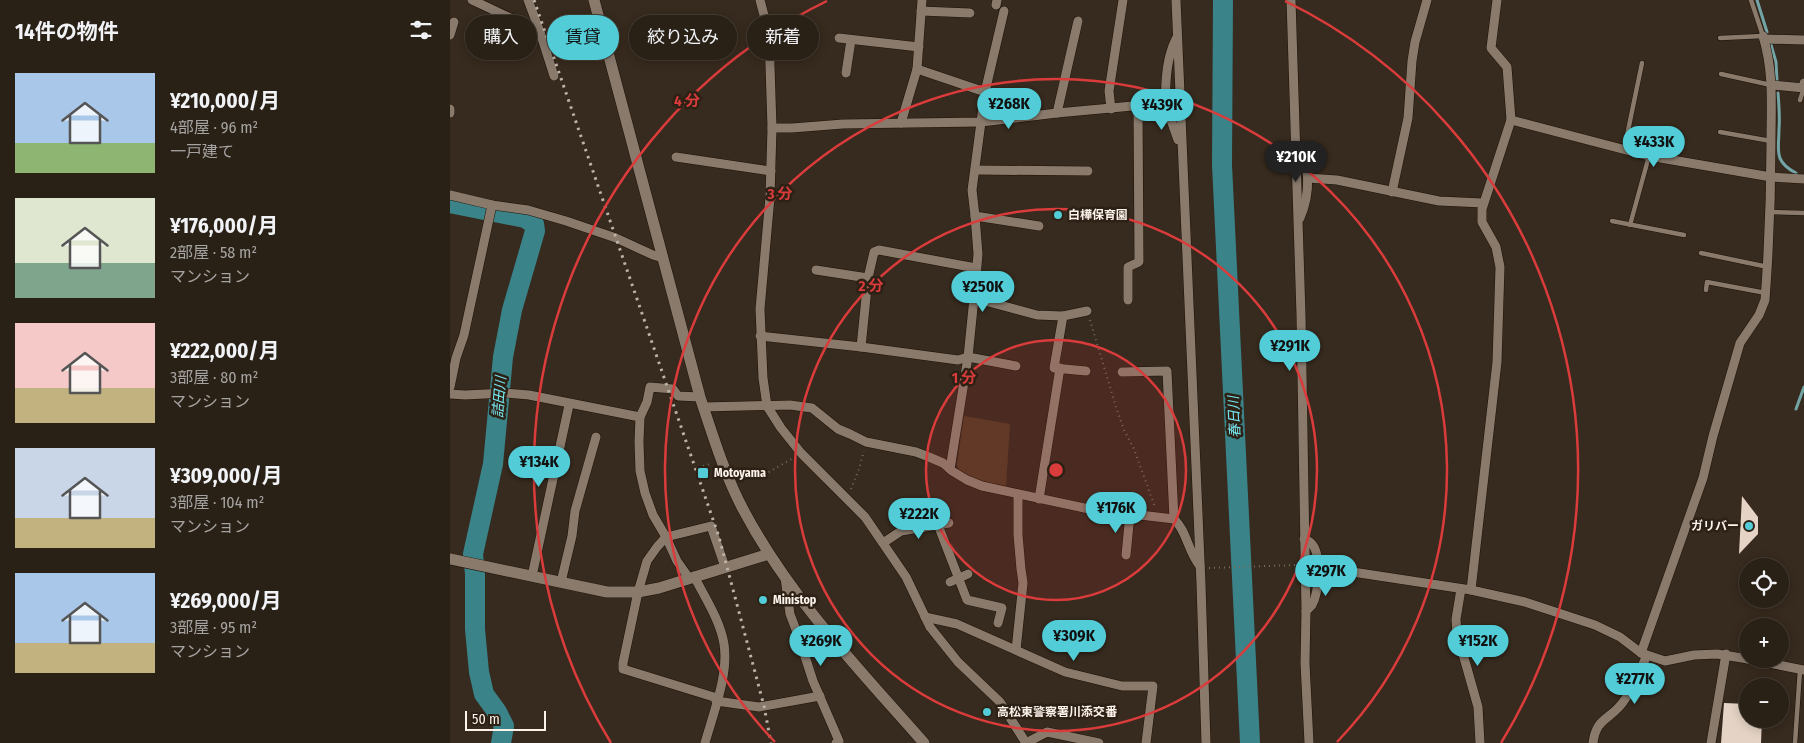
<!DOCTYPE html>
<html lang="ja">
<head>
<meta charset="utf-8">
<style>
  body { margin:0; font-family:"Fira Sans Condensed","Noto Sans JP",sans-serif; background:#352d23; color:#f1f3f6; height:100vh; display:flex; flex-direction:column; font-size:19px; white-space:nowrap }
  * { box-sizing:border-box; margin:0 }
  p { font-size:16px; color:#a5a3a1 }
  .icon { flex:none; width:28px; height:28px; fill:none; stroke:currentColor; stroke-width:2; stroke-linecap:round; stroke-linejoin:round }
  .map { position:relative; flex:1; overflow:hidden }
  .details { display:flex; flex-direction:column; background:#292016; width:450px }
  .details>* { flex:none }
  .top-card { position:absolute; left:15px; top:15px; width:475px; height:45px; display:flex; gap:10px }
  .tools { position:absolute; left:1289px; top:558px; display:grid; gap:10px }
  .tools a { display:grid; place-items:center; width:50px; height:50px; border-radius:50%; background:#292016; box-shadow:0 2px 12px #0003,0 0 0 1px #453e35; font-size:25px }
  .scale { position:absolute; left:15px; bottom:12px; width:81px; box-sizing:border-box; padding-left:5px; border:2px solid #fcf3eb; border-top:0; font-size:14px; line-height:18px; white-space:nowrap; color:#fcf3eb; -webkit-text-stroke:4px #2d2015; paint-order:stroke }
  .price { position:absolute; translate:-50% -42px; padding:0 11px; border-radius:18px; background:#52ccd6; color:#111; font-size:16px; line-height:32px; filter:drop-shadow(0 1px 2px #0008) }
  .price::after { content:''; position:absolute; left:50%; top:30px; width:15px; height:11px; margin-left:-8px; background:inherit; clip-path:polygon(0 0,100% 0,50% 100%) }
  .price.current { background:#222; color:#fff }
  ul { padding:0; list-style:none }
  li { display:flex; align-items:center; gap:15px; height:125px; padding:0 15px }
  li span { display:grid; place-items:center; flex:none; width:140px; height:100px; border-radius:0px; color:#555 }
  li>.icon { margin-inline-start:auto }
  span .icon { width:60px; height:60px; fill:#fffc; stroke-width:1 }
  li b { font-size:21px }
  h2 { display:flex; justify-content:space-between; align-items:center; height:60px; padding:0 15px; font-size:21px }
  .tag { padding:0 18px; border-radius:22px; background:#292016; box-shadow:0 2px 12px #0003,0 0 0 1px #453e35; font-size:18px; line-height:45px }
  .tag.current { background:#52ccd6; color:#111 }
  main { display:flex; flex:1; min-height:0 }
  .map>svg:first-child { display:block }
</style>
</head>
<body>
<main>
<section class="details">
<h2>14件の物件<svg class="icon" aria-label="filters" viewBox="0 0 24 24"><path d="M4 7h16M4 17h16"/><circle cx="9" cy="7" r="2"/><circle cx="15" cy="17" r="2"/></svg></h2>
<ul>
<li><span style="background:linear-gradient(#a9c7e8 70%,#8fb573 0)"><svg class="icon" aria-label="home" viewBox="0 0 24 24"><path d="M3 11l9-7 9 7M6 9v11h12V9"/></svg></span><div><b>¥210,000/月</b><p>4部屋 · 96 m²</p><p>一戸建て</p></div></li>
<li><span style="background:linear-gradient(#dfe7d0 65%,#7fa58c 0)"><svg class="icon" aria-label="home" viewBox="0 0 24 24"><path d="M3 11l9-7 9 7M6 9v11h12V9"/></svg></span><div><b>¥176,000/月</b><p>2部屋 · 58 m²</p><p>マンション</p></div></li>
<li><span style="background:linear-gradient(#f6c9c9 65%,#c2b280 0)"><svg class="icon" aria-label="home" viewBox="0 0 24 24"><path d="M3 11l9-7 9 7M6 9v11h12V9"/></svg></span><div><b>¥222,000/月</b><p>3部屋 · 80 m²</p><p>マンション</p></div></li>
<li><span style="background:linear-gradient(#c9d6e8 70%,#c2b280 0)"><svg class="icon" aria-label="home" viewBox="0 0 24 24"><path d="M3 11l9-7 9 7M6 9v11h12V9"/></svg></span><div><b>¥309,000/月</b><p>3部屋 · 104 m²</p><p>マンション</p></div></li>
<li><span style="background:linear-gradient(#a9c7e8 70%,#c2b280 0)"><svg class="icon" aria-label="home" viewBox="0 0 24 24"><path d="M3 11l9-7 9 7M6 9v11h12V9"/></svg></span><div><b>¥269,000/月</b><p>3部屋 · 95 m²</p><p>マンション</p></div></li>
</ul>
</section>
<div class="map">
<svg width="1354" height="743" viewBox="0 0 1354 743">
  <rect width="100%" height="100%" fill="#372a1e"/>
  <path fill="#513a24" d="M514 416 560 424 556 486 553 488C538 484 512 482 507 465Z"/>
  <g fill="none" stroke-linecap="round" stroke-linejoin="round">
    <g stroke="#74a5a6" stroke-width="3">
      <path d="M1307 0 1317 32"/>
      <path d="M1321 45 1326 62 1327 81"/>
      <path d="M1328 93C1329 105 1330 117 1329 129 1329 150 1323 161 1346 173"/>
      <path d="M1346 409 1354 387"/>
    </g>
    <g stroke="#398389" stroke-width="20">
      <path d="M773 0 772 165 800 743"/>
      <path d="M0 203 75 218 84 224 85 231 62 310 53 357 43 464 23 554 25 574V629L29 672 34 694 47 712 54 726 51 743"/>
    </g>
  </g>
  <g fill="#e5d4c5">
    <path d="M1292 496 1308 517V534L1289 554Z"/>
    <path d="M1274 703 1298 704V719H1312L1311 743H1271Z"/>
  </g>
  <g fill="none" stroke-linecap="round" stroke-linejoin="round">
    <g stroke="#1e1207" stroke-width="5.5">
      <g id="service">
        <path d="M1270 38 1313 36 1301 0"/>
        <path d="M1271 74 1321 85"/>
        <path d="M1350 100 1354 88"/>
        <path d="M1270 132 1321 141"/>
        <path d="M1174 150 1192 63"/>
        <path d="M1320 212 1354 213"/>
        <path d="M1162 221 1234 235"/>
        <path d="M1180 225 1199 156"/>
        <path d="M1251 253 1318 267"/>
        <path d="M1256 290 1257 282 1316 293"/>
        <path d="M1345 743 1350 670"/>
      </g>
    </g>
    <g stroke="#1e1207" stroke-width="10">
      <g id="minor">
        <path d="M22 0 90 32 104 76"/>
        <path d="M78 0 90 32"/>
        <path d="M310 0 319 34 322 128 320 197 310 309 313 378 317 406 331 428 351 453 415 517 456 577 480 627 508 662 550 702 576 743"/>
        <path d="M726 0 751 584 756 743"/>
        <path d="M841 0 851 315 856 611 855 663 859 743"/>
        <path d="M546 5 547 0"/>
        <path d="M471 11 520 13"/>
        <path d="M554 11 535 92 522 190 525 216 589 226"/>
        <path d="M0 35 4 22"/>
        <path d="M389 38 469 47"/>
        <path d="M1314 39 1354 40"/>
        <path d="M467 69 535 92"/>
        <path d="M396 73 401 40"/>
        <path d="M1322 85 1354 88V83"/>
        <path d="M715 103 728 140"/>
        <path d="M0 109V113"/>
        <path d="M661 109 659 91 673 0"/>
        <path d="M607 113 628 21"/>
        <path d="M1061 120 1199 156 1321 177 1354 179"/>
        <path d="M451 123 467 69 472 0"/>
        <path d="M322 128H342L393 124 531 122 607 113 715 103C716 80 716 59 726 39"/>
        <path d="M845 142C862 162 860 195 850 218"/>
        <path d="M226 157 321 171"/>
        <path d="M525 170 638 171"/>
        <path d="M858 178 887 180 989 201 1033 203"/>
        <path d="M942 192 958 118 962 61 965 42 977 0"/>
        <path d="M0 195 42 205 78 210 116 221 166 238 203 255 213 258"/>
        <path d="M525 216 528 254 524 298 587 315 613 316 637 311"/>
        <path d="M366 270 418 278"/>
        <path d="M678 300V267L689 262 688 106"/>
        <path d="M613 316 604 368 636 371"/>
        <path d="M310 336 411 347 508 360 518 357 566 366"/>
        <path d="M411 347 418 278 424 252 429 250 526 268"/>
        <path d="M672 372 717 371 724 519"/>
        <path d="M0 387 6 358 14 335 42 205"/>
        <path d="M0 394 15 395 56 393 79 395 190 417 189 442 190 471 195 493 203 515 216 537 227 561 239 578"/>
        <path d="M253 407 340 405 362 408 388 429 400 434 416 442 466 452 479 457 493 463 502 471 517 480 532 486 639 509 724 519C737 531 738 552 750 566"/>
        <path d="M190 417 197 402 200 387 223 389 228 396 250 397"/>
        <path d="M500 469 518 357 524 298"/>
        <path d="M589 499 610 368"/>
        <path d="M488 525 517 600 552 608 548 623"/>
        <path d="M854 539C856 540 860 541 861 543 872 553 869 593 862 605 861 606 857 610 856 611"/>
        <path d="M433 543 451 531 499 523"/>
        <path d="M676 555 680 514"/>
        <path d="M869 569 896 571 1021 590 1075 602 1145 625 1170 637 1191 653 1215 661 1244 655 1267 654 1298 659"/>
        <path d="M82 576 119 405"/>
        <path d="M244 576C255 598 270 620 274 644 279 674 263 714 255 743"/>
        <path d="M335 578 340 614 348 635 363 681 389 741 386 743"/>
        <path d="M111 582 122 536 125 511 146 437"/>
        <path d="M500 582 518 574"/>
        <path d="M1011 589 1006 619 1007 633 1028 707 1030 743"/>
        <path d="M1021 590 1047 362 1050 267 1046 247 1032 222V209L1061 120 1057 67 1041 48 1047 0"/>
        <path d="M475 617 507 624 615 672 672 686H703L696 743"/>
        <path d="M566 650 573 583 571 569 568 535V495"/>
        <path d="M1191 653 1253 478 1263 436 1290 343 1309 315 1315 300C1319 247 1321 195 1321 142 1321 105 1324 73 1313 36"/>
        <path d="M1298 659 1354 670"/>
        <path d="M267 698 173 669V663L188 592 197 561 207 547 216 537 261 526 275 567"/>
        <path d="M266 701 309 707 370 696"/>
        <path d="M576 743 597 732 649 743"/>
        <path d="M1143 743C1146 720 1156 721 1169 707 1181 694 1190 671 1197 655"/>
        <path d="M1261 743 1276 654"/>
      </g>
    </g>
    <g stroke="#1e1207" stroke-width="12">
      <g id="tertiary">
        <path d="M144 0 250 397C263 436 275 476 294 511 340 598 410 670 474 743"/>
        <path d="M0 559 157 592H188L209 588 319 554"/>
      </g>
    </g>
    <g stroke="#776b60" stroke-width="2" stroke-dasharray="1 4" stroke-linecap="butt">
      <path d="M640 320 666 407 674 430 684 449 705 507"/>
      <path d="M253 466 260 464"/>
      <path d="M289 474 317 473 343 458"/>
      <path d="M401 489 409 469 414 451"/>
      <path d="M759 568 846 565"/>
    </g>
    <use href="#service" stroke="#897a6c" stroke-width="4.5"/>
    <use href="#minor" stroke="#897a6c" stroke-width="9"/>
    <use href="#tertiary" stroke="#897a6c" stroke-width="11"/>
    <path stroke="#bcb2a8" stroke-width="3" stroke-dasharray="2.5 5" stroke-linecap="butt" d="M84 0 269 537 314 706 321 743"/>
  </g>
  <circle cx="606" cy="470" r="130" fill="#da3c3c" fill-opacity=".12"/>
  <g fill="none" stroke="#da3c3c" stroke-width="2.5">
    <circle cx="606" cy="470" r="130"/>
    <circle cx="606" cy="470" r="261"/>
    <path d="M325 742A391 391 0 1 1 887 742"/>
    <path d="M161 743A522 522 0 0 1 377 1M835 1A522 522 0 0 1 1051 743"/>
  </g>
  <g fill="#52ccd6" stroke="#2d2015" stroke-width="2">
    <circle cx="608" cy="215" r="5"/>
    <rect x="247" y="467" width="12" height="12" rx="2.5"/>
    <circle cx="1299" cy="526" r="5"/>
    <circle cx="313" cy="600" r="5"/>
    <circle cx="537" cy="712" r="5"/>
  </g>
  <g text-anchor="middle" stroke-width="5" stroke-linejoin="round" paint-order="stroke">
    <g font-size="12" font-weight="bold" fill="#fcf3eb" stroke="#2d2015" text-anchor="start">
      <text x="618" y="219">白樺保育園</text>
      <text x="264" y="477">Motoyama</text>
      <text x="1289" y="530" text-anchor="end">ガリバー</text>
      <text x="323" y="604">Ministop</text>
      <text x="547" y="716">高松東警察署川添交番</text>
    </g>
    <g font-size="14" font-style="italic" fill="#78e9f2" stroke="#2d2015">
      <text transform="translate(49 397) rotate(-85)" y="5">詰田川</text>
      <text transform="translate(784 417) rotate(-93)" y="5">春日川</text>
    </g>
  </g>
  <circle cx="606" cy="470" r="8" fill="#da3c3c" stroke="#2d2015" stroke-width="2.5"/>
  <g font-size="15" text-anchor="middle" font-weight="bold" fill="#da3c3c" stroke="#2d2015" stroke-width="5" stroke-linejoin="round" paint-order="stroke">
    <text x="237" y="106">4 分</text>
    <text x="330" y="199">3 分</text>
    <text x="421" y="291">2 分</text>
    <text x="514" y="383">1 分</text>
  </g>
</svg>
<div class="tools">
<a><svg class="icon" aria-label="locate" viewBox="0 0 24 24"><circle cx="12" cy="12" r="6"/><path d="M12 2v4M12 18v4M2 12h4M18 12h4"/></svg></a>
<a>+</a>
<a>−</a>
</div>
<div class="scale">50 m</div>
<b class="price" style="left:559px;top:130px">¥268K</b>
<b class="price" style="left:712px;top:131px">¥439K</b>
<b class="price" style="left:1204px;top:168px">¥433K</b>
<b class="price current" style="left:846px;top:183px">¥210K</b>
<b class="price" style="left:533px;top:313px">¥250K</b>
<b class="price" style="left:840px;top:372px">¥291K</b>
<b class="price" style="left:89px;top:488px">¥134K</b>
<b class="price" style="left:666px;top:534px">¥176K</b>
<b class="price" style="left:469px;top:540px">¥222K</b>
<b class="price" style="left:876px;top:597px">¥297K</b>
<b class="price" style="left:624px;top:662px">¥309K</b>
<b class="price" style="left:371px;top:667px">¥269K</b>
<b class="price" style="left:1028px;top:667px">¥152K</b>
<b class="price" style="left:1185px;top:705px">¥277K</b>
<div class="top-card">
<a class="tag">購入</a>
<a class="tag current">賃貸</a>
<a class="tag">絞り込み</a>
<a class="tag">新着</a>
</div>
</div>
</main>
</body>
</html>
